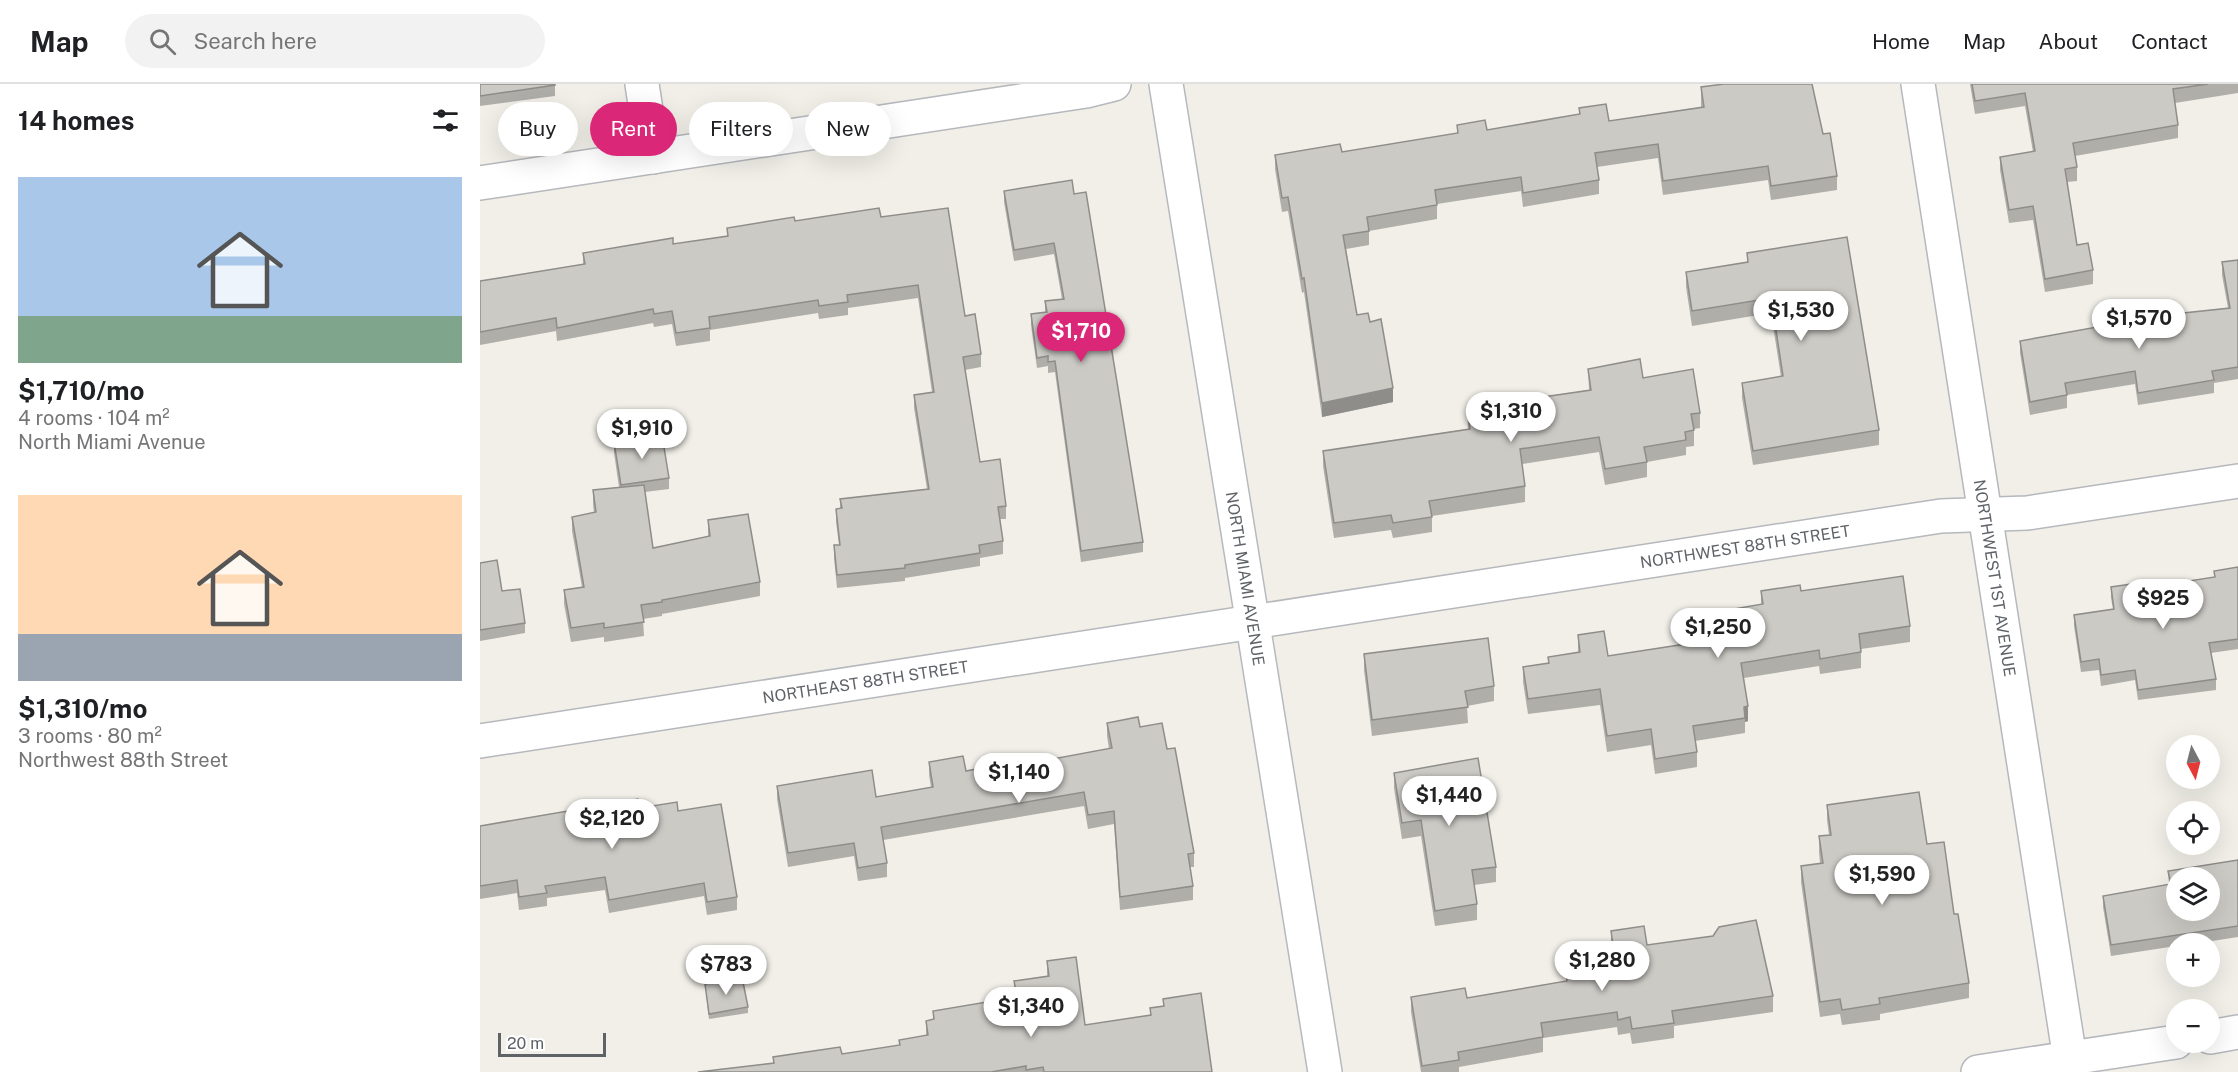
<!DOCTYPE html>
<html lang="en">
<head>
<meta charset="utf-8">
<style>
  body { margin:0; font-family:"Public Sans",sans-serif; background:#f2f2f2; color:#202124; height:100vh; display:flex; flex-direction:column; font-size:22px; white-space:nowrap }
  * { box-sizing:border-box; margin:0 }
  p { font-size:20px; color:#757577 }
  .icon { flex:none; width:33px; height:33px; fill:none; stroke:currentColor; stroke-width:2; stroke-linecap:round; stroke-linejoin:round }
  .map { position:relative; flex:1; overflow:hidden }
  .side { display:flex; flex-direction:column; background:#fff; width:480px }
  .side>* { flex:none }
  .banner { position:absolute; left:18px; top:18px; width:570px; height:54px; display:flex; gap:12px }
  .needle { width:39px; rotate:173deg }
  .tools { position:absolute; left:1686px; top:651px; display:grid; gap:12px }
  .tools a { display:grid; place-items:center; width:54px; height:54px; border-radius:50%; background:#fff; box-shadow:0 6px 24px #0002; font-size:30px }
  .scale { position:absolute; left:18px; bottom:15px; width:108px; box-sizing:border-box; padding-left:6px; border:3px solid #5f6368; border-top:0; font-size:16px; line-height:21px; white-space:nowrap; color:#5f6368; -webkit-text-stroke:4px #fff; paint-order:stroke }
  .price { position:absolute; translate:-50% -51px; padding:0 14px; border-radius:21px; background:#fff; color:#222; font-size:20px; line-height:39px; filter:drop-shadow(0 2px 3px #0008) }
  .price::after { content:''; position:absolute; left:50%; top:36px; width:18px; height:14px; margin-left:-9px; background:inherit; clip-path:polygon(0 0,100% 0,50% 100%) }
  .price.current { background:#db2777; color:#fff }
  ul { padding:0; list-style:none }
  li { display:grid; align-content:center; gap:12px; height:318px; padding:0 18px }
  li span { display:grid; place-items:center; height:186px; border-radius:0px; color:#555 }
  li>.icon { margin-inline-start:auto }
  span .icon { width:108px; height:108px; fill:#fffc; stroke-width:1 }
  li b { font-size:26px }
  h2 { display:flex; justify-content:space-between; align-items:center; height:72px; padding:0 18px; font-size:26px }
  .tag { padding:0 21px; border-radius:27px; background:#fff; box-shadow:0 6px 24px #0002; font-size:21px; line-height:54px }
  .tag.current { background:#db2777; color:#fff }
  header { display:flex; align-items:center; gap:36px; box-sizing:border-box; height:84px; padding:0 30px; background:#fff; border-bottom:2px solid #e0e0e0 }
  header strong { font-size:28px }
  nav { display:flex; gap:33px; margin-inline-start:auto; font-size:21px }
  .search { width:420px; height:54px; background:#f2f2f2; display:flex; align-items:center; gap:15px; box-sizing:border-box; padding:0 21px; border-radius:33px; color:#757577; font-size:22px }
  main { display:flex; flex:1; min-height:0 }
  .map>svg:first-child { display:block }
</style>
</head>
<body>
<header>
<strong>Map</strong>
<div class="search"><svg class="icon" aria-label="search" viewBox="0 0 24 24"><circle cx="10" cy="10" r="6"/><path d="M15 15l6 6"/></svg>Search here</div>
<nav><a>Home</a><a>Map</a><a>About</a><a>Contact</a></nav>
</header>
<main>
<section class="side">
<h2>14 homes<svg class="icon" aria-label="filters" viewBox="0 0 24 24"><path d="M4 7h16M4 17h16"/><circle cx="9" cy="7" r="2"/><circle cx="15" cy="17" r="2"/></svg></h2>
<ul>
<li><span style="background:linear-gradient(#a9c7e8 75%,#7fa58c 0)"><svg class="icon" aria-label="home" viewBox="0 0 24 24"><path d="M3 11l9-7 9 7M6 9v11h12V9"/></svg></span><div><b>$1,710/mo</b><p>4 rooms · 104 m²</p><p>North Miami Avenue</p></div></li>
<li><span style="background:linear-gradient(#ffd9b3 75%,#9aa5b1 0)"><svg class="icon" aria-label="home" viewBox="0 0 24 24"><path d="M3 11l9-7 9 7M6 9v11h12V9"/></svg></span><div><b>$1,310/mo</b><p>3 rooms · 80 m²</p><p>Northwest 88th Street</p></div></li>
</ul>
</section>
<div class="map">
<svg width="1758" height="988" viewBox="0 0 1758 988">
  <rect width="100%" height="100%" fill="#f1efe8"/>
  <g fill="none" stroke-linecap="round" stroke-linejoin="round">
    <g stroke="#b5b8bc" stroke-width="36">
      <g id="minor">
        <path d="M162 0 173 73"/>
        <path id="s1" d="M1438 0 1592 988"/>
        <path id="s2" d="M0 657 1461 432 1547 429 1758 397"/>
        <path d="M1730 953 1758 948"/>
        <path d="M1498 988 1696 958"/>
      </g>
    </g>
    <g stroke="#b5b8bc" stroke-width="36">
      <path id="tertiary" d="M0 99 606 7 634 0"/>
    </g>
    <g stroke="#b6babf" stroke-width="36">
      <g id="secondary">
        <path id="s3" d="M686 0 845 988"/>
      </g>
    </g>
    <use href="#minor" stroke="#fff" stroke-width="33"/>
    <use href="#tertiary" stroke="#fff" stroke-width="33"/>
    <use href="#secondary" stroke="#fff" stroke-width="33"/>
  </g>
  <g fill="#afaea9">
    <path d="M0 0H75V12L0 22Z"/>
    <path d="M1490 0H1758V9L1695 19 1698 41V54L1595 72 1597 83V97L1587 98 1597 161 1613 186V200L1565 208 1553 136 1529 139 1520 86V73L1553 68 1545 22 1495 30Z"/>
    <path d="M1221 3 1343 50 1357 92V106L1291 116 1288 96 1183 111 1178 74 1117 83 1119 96V110L1043 123 1041 107 957 120V135L889 147V161L866 165 877 231 890 238 913 318 842 333 824 208 822 209 808 127 802 128 795 85V71L862 68 977 49V41L1007 46 1099 30V24L1129 37 1221 23Z"/>
    <path d="M524 107 594 110 663 458V468L601 478 575 288 568 289V282L557 284 551 241V230L565 228V217L582 215 574 170 534 177 524 118Z"/>
    <path d="M401 133 485 232 501 270V283L485 286 500 378 526 422V435H520L523 457V470L500 474V482L425 494V497L357 504 354 474V461H359L356 438V425L360 424V415L447 405 434 324V311L452 308 438 214 368 224V231L339 235 338 229 230 246V257L196 262 192 240 174 243 173 239 77 257 76 247 0 261V274V197L103 180V169L193 160 247 152V144L315 137Z"/>
    <path d="M1267 169 1399 346V361L1273 381 1262 314V299L1301 293 1291 229 1212 242 1206 203V188L1267 178Z"/>
    <path d="M1758 176V295L1734 299V309L1658 321 1655 300 1587 311V324L1550 331 1540 269V257L1748 224 1742 191V178Z"/>
    <path d="M1108 285 1163 294 1220 329V344L1214 345V362L1206 363V371L1167 378V393L1125 401 1119 368 1042 380 1045 402V418L952 432V448L913 454 911 446 854 454 843 382V367L988 345 987 324 1109 306Z"/>
    <path d="M134 358 189 394V405L165 408 173 464 228 453V436L280 498V512L182 530V532L163 535 164 552 124 558V553L91 558 84 520V506L102 503 92 447V433L114 429 113 420V406L139 403 134 369Z"/>
    <path d="M0 479 45 539V549L0 557Z"/>
    <path d="M1758 483V565L1731 569 1736 595V606L1658 616 1655 596 1621 602 1619 586 1601 588 1594 542V531L1633 525 1631 514V503L1658 505 1734 493V487Z"/>
    <path d="M1281 507H1321L1430 542V558L1381 565V584L1340 590 1339 582 1264 594 1268 637 1265 638V649L1215 657 1217 668V683L1175 690 1171 661 1127 668 1120 621 1048 630 1043 598V583L1068 579V573L1098 568V551L1128 572 1210 559 1208 548V533L1281 521Z"/>
    <path d="M884 570 1014 602V617L987 622 988 639 892 652 884 586Z"/>
    <path d="M627 639 660 643 687 665 714 769V783H710L713 802V816L640 826 634 740 608 745 604 722 403 756 407 779V793L378 797 374 772 308 783 297 715V702L396 713 451 703 449 691V678L486 687 557 678 629 665 627 652Z"/>
    <path d="M914 689 1016 783V798L994 801 997 820V836L955 842 941 752 922 755 914 704Z"/>
    <path d="M1347 721 1447 760 1474 830 1489 899V914L1400 930V936L1362 941 1360 930 1340 933 1321 798V782L1340 779 1339 768V752L1349 751 1347 736Z"/>
    <path d="M160 724 198 727 257 813V826L227 831 224 812 129 829 125 806 67 814V822L39 826 37 809 0 815V742Z"/>
    <path d="M1758 776V853L1713 860H1696V862L1631 872 1623 823V812L1689 801 1688 787Z"/>
    <path d="M1131 847 1293 912V928L1194 942V954L1152 960 1150 949 1138 951 1137 943 1063 954V968L979 983V988H941L931 928V913L987 914 1086 897V889L1134 881 1131 862Z"/>
    <path d="M567 877 605 941 670 931V924L683 922V915L732 988H218L293 979V973L362 970 419 962V956L446 952V937L453 935V927L535 913 534 897 567 892Z"/>
    <path d="M225 900 268 923V929L229 935Z"/>
  </g>
  <g fill="#8f8d8a">
    <path d="M913 304V318L842 333V319Z"/>
    <path d="M1268 622V637L1265 638 1264 623Z"/>
  </g>
  <g fill="#cccac5" stroke="#8f8d8a" stroke-width="1.5" fill-rule="evenodd">
    <path d="M0 0H75V1L0 12Z"/>
    <path d="M1244 0H1332L1343 50 1350 49 1357 92 1291 102 1288 82 1183 97 1178 60 1115 69 1119 96 1043 109 1041 93 955 106 957 121 887 133 889 147 863 151 877 231 888 229 890 238 901 235 913 304 842 319 824 194 822 195 808 113 802 114 795 71 860 60 862 68 978 49 977 41 1005 36 1007 46 1100 30 1099 24 1126 20 1129 37 1224 23 1221 3Z"/>
    <path d="M1492 0H1728L1693 5 1698 41 1593 59 1597 83 1585 85 1597 161 1608 159 1613 186 1565 195 1553 122 1529 126 1520 73 1555 67 1545 9 1495 17Z"/>
    <path d="M592 96 594 110 606 108 663 458 601 467 575 277 568 278V272L557 274 551 230 567 228 565 217 584 215 574 159 534 166 524 107Z"/>
    <path d="M399 124 401 133 468 124 485 232 495 230 501 270 483 273 500 378 520 375 526 422 518 423 523 457 499 461 500 469 425 481V484L357 491 354 461H360L356 425 362 424 360 415 449 405 434 311 454 308 438 201 367 211 368 218 339 222 338 216 229 233 230 244 196 249 192 227 174 230 173 225 77 244 76 234 0 248V197L105 180 103 169 193 154V160L248 152 247 144 314 133 315 137Z"/>
    <path d="M1367 153 1399 346 1273 367 1262 299 1303 292 1291 214 1212 227 1206 188 1268 178 1267 169Z"/>
    <path d="M1758 176V283L1732 287 1734 296 1658 309 1655 287 1585 299 1587 311 1550 318 1540 257 1684 231 1750 224 1742 178Z"/>
    <path d="M1160 275 1163 294 1213 285 1220 329 1211 330 1214 346 1205 348 1206 356 1164 363 1167 378 1125 385 1119 353 1040 365 1045 402 949 417 952 433 913 439 911 431 854 439 843 367 990 345 987 324 1111 306 1108 285Z"/>
    <path d="M182 351 189 394 141 401 134 358Z"/>
    <path d="M164 401 173 464 230 452 228 436 268 430 280 498 182 516V518L161 521 164 538 124 544V539L91 544 84 506 104 503 92 433 116 428 113 406Z"/>
    <path d="M17 476 22 507 40 505 45 539 0 546V479Z"/>
    <path d="M1758 483V555L1729 559 1736 595 1658 606 1655 586 1621 591 1619 575 1601 578 1594 531 1634 525 1631 503 1658 499V505L1735 493 1734 487Z"/>
    <path d="M1423 492 1430 542 1379 550 1381 568 1340 575 1339 566 1261 579 1268 622 1264 623 1265 634 1213 642 1217 668 1175 675 1171 645 1127 652 1120 605 1048 615 1043 583 1069 579 1068 573 1100 568 1098 551 1124 547 1128 572 1212 559 1208 533 1283 520 1281 507 1320 501 1321 507Z"/>
    <path d="M1008 554 1014 602 985 607 988 623 892 636 884 570Z"/>
    <path d="M658 633 660 643 682 639 687 665 695 664 714 769 708 770 713 802 640 813 634 727 608 731 604 708 401 743 407 779 378 784 374 759 308 769 297 702 392 686 396 713 453 703 449 678 483 672 486 687 556 673 557 678 632 664 627 639Z"/>
    <path d="M998 674 1016 783 992 786 997 820 955 827 941 736 922 739 914 689Z"/>
    <path d="M1439 708 1447 760 1464 758 1474 830H1478L1489 899 1399 914 1400 920 1362 926 1360 915 1340 918 1321 782 1343 779 1339 752 1351 751 1347 721Z"/>
    <path d="M158 715 160 724 197 718 198 727 241 720 257 813 227 818 224 799 129 816 125 793 65 802 67 809 39 813 37 796 0 802V742Z"/>
    <path d="M1758 776V842L1631 861 1623 812 1691 800 1688 787ZM1696 794H1730V826H1696Z"/>
    <path d="M1276 836 1293 912 1192 927 1194 939 1152 945 1150 933 1138 936 1137 928 1061 939 1063 953 978 968 979 976 942 982 931 913 985 904 987 914 1087 897 1086 889 1136 881 1131 847 1164 842 1167 861 1233 852 1239 843Z"/>
    <path d="M596 873 605 941 671 931 670 924 684 922 683 915 721 909 732 988H564L563 983 546 986V982L511 988H218L294 979 293 973 360 963 362 970 420 961 419 956 448 951 446 937 454 935 453 927 537 913 534 897 569 892 567 877Z"/>
    <path d="M262 893 268 923 229 930 225 900Z"/>
  </g>
  <g text-anchor="middle" stroke-width="4.5" stroke-linejoin="round" paint-order="stroke">
    <g font-size="16" fill="#5f6368" stroke="#fff">
      <text dy="6" stroke="none"><textPath href="#s2" startOffset="1280">NORTHWEST 88TH STREET</textPath></text>
      <text dy="6" stroke="none"><textPath href="#s3" startOffset="501">NORTH MIAMI AVENUE</textPath></text>
      <text dy="6" stroke="none"><textPath href="#s1" startOffset="500">NORTHWEST 1ST AVENUE</textPath></text>
      <text dy="6" stroke="none"><textPath href="#s2" startOffset="390">NORTHEAST 88TH STREET</textPath></text>
    </g>
  </g>
</svg>
<div class="tools">
<a><svg class="needle" viewBox="-14 -14 28 28"><path d="M0-13l5 13h-10z" fill="#e53935"/><path d="M0 13l5-13h-10z" fill="#757577"/></svg></a>
<a><svg class="icon" aria-label="locate" viewBox="0 0 24 24"><circle cx="12" cy="12" r="6"/><path d="M12 2v4M12 18v4M2 12h4M18 12h4"/></svg></a>
<a><svg class="icon" aria-label="layers" viewBox="0 0 24 24"><path d="M12 4l9 5-9 5-9-5zM3 14l9 5 9-5"/></svg></a>
<a>+</a>
<a>−</a>
</div>
<div class="scale">20 m</div>
<b class="price" style="left:1321px;top:258px">$1,530</b>
<b class="price" style="left:1659px;top:266px">$1,570</b>
<b class="price current" style="left:601px;top:279px">$1,710</b>
<b class="price" style="left:1031px;top:359px">$1,310</b>
<b class="price" style="left:162px;top:376px">$1,910</b>
<b class="price" style="left:1683px;top:546px">$925</b>
<b class="price" style="left:1238px;top:575px">$1,250</b>
<b class="price" style="left:539px;top:720px">$1,140</b>
<b class="price" style="left:969px;top:743px">$1,440</b>
<b class="price" style="left:132px;top:766px">$2,120</b>
<b class="price" style="left:1402px;top:822px">$1,590</b>
<b class="price" style="left:1122px;top:908px">$1,280</b>
<b class="price" style="left:246px;top:912px">$783</b>
<b class="price" style="left:551px;top:954px">$1,340</b>
<div class="banner">
<a class="tag">Buy</a>
<a class="tag current">Rent</a>
<a class="tag">Filters</a>
<a class="tag">New</a>
</div>
</div>
</main>
</body>
</html>
